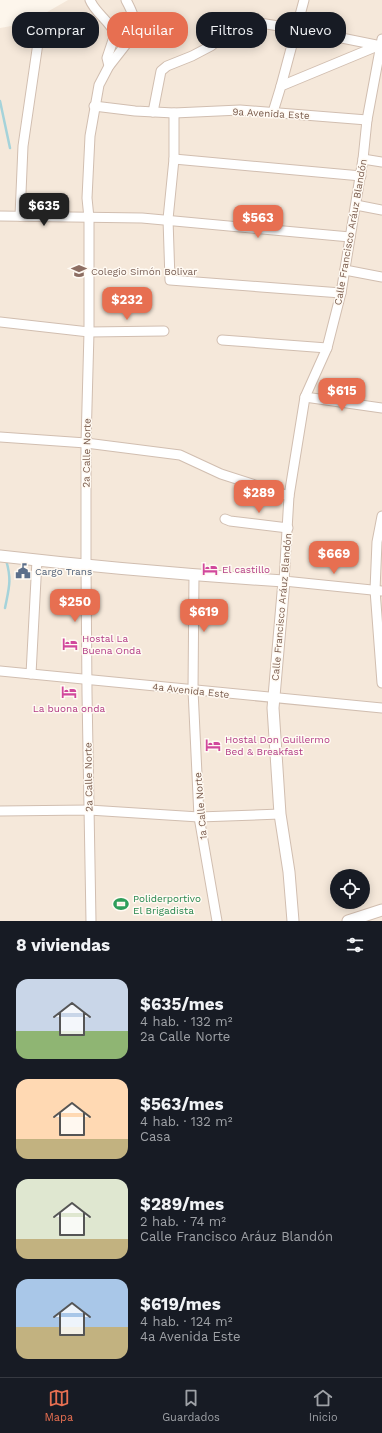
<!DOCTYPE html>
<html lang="es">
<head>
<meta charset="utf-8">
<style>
  body { margin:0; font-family:"Work Sans",sans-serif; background:#20242c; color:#f1f3f6; height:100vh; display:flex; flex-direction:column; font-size:15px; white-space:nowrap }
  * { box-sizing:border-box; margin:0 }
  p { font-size:13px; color:#9ea1a6 }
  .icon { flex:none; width:22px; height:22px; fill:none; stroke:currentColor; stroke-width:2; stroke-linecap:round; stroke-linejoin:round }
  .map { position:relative; height:921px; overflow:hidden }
  .panel { display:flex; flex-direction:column; background:#171b24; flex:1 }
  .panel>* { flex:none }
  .guide { position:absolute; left:12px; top:12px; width:358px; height:36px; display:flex; gap:8px }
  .buttons { position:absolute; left:330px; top:869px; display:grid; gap:8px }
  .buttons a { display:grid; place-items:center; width:40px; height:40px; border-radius:50%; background:#171b24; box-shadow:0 2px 10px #0003; font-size:20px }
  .price { position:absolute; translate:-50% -34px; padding:0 9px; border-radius:8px; background:#e76f51; color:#fff; font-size:13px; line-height:26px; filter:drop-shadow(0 1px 2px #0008) }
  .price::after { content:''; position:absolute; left:50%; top:24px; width:12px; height:9px; margin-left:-6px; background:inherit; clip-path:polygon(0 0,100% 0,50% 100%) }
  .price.active { background:#222; color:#fff }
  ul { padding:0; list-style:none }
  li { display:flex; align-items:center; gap:12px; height:100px; padding:0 16px }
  li span { display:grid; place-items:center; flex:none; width:112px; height:80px; border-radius:12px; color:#555 }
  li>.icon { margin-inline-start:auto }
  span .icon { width:48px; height:48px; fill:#fffc; stroke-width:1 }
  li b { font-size:17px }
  h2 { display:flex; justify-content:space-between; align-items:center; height:48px; padding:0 16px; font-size:17px }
  .tag { padding:0 14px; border-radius:16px; background:#171b24; box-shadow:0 2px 10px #0003; font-size:14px; line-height:36px }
  .tag.active { background:#e76f51; color:#fff }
  .tabs { display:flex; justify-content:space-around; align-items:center; height:56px; border-top:1px solid #363941; background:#171b24; font-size:11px; color:#9ea1a6 }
  .tabs a { display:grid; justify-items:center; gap:2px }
  .tabs .active { color:#e76f51 }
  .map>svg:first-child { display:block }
</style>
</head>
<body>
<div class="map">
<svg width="382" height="921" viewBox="0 0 382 921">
  <rect width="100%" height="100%" fill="#fdf6ec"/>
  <path fill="#f5e8da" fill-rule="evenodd" d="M68 0H382V921H0V28L28 23ZM337 876H363V902H337Z"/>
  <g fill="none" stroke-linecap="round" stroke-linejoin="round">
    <g stroke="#a5d3da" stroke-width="2.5">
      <path d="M0 101 10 148"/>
      <path d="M5 608C9 588 12 580 6 560"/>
    </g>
    <g stroke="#d1beb0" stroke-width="11">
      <g id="minor">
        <path d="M90 0C95 13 110 21 115 34L107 58 109 66"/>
        <path d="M382 39 367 120 363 159 341 293 327 348 305 397 289 496 284 581 382 591"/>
        <path d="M281 86 304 0"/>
        <path d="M94 106 135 111 174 113 240 110 367 120"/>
        <path d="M153 112 161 71 167 66 192 56 211 46 236 26 248 21 297 29 382 46"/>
        <path d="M273 112 281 86 380 45"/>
        <path d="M174 113V159L168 219 170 280 341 293"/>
        <path d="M174 159 361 176"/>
        <path d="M363 159 382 162"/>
        <path d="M356 205 382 210"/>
        <path d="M0 216 142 218 350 237"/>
        <path d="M20 216 23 146 39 36"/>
        <path d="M345 270 382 277"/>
        <path d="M0 322 89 332 164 331"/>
        <path d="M222 340 327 348"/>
        <path d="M305 397 382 408"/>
        <path d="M0 437 86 443 180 455 221 474 289 496"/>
        <path d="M382 516 377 542 375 590 382 683"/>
        <path d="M225 519 230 521 288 528"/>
        <path d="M194 575 193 690 199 817 217 921"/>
        <path d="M0 671 382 708"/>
        <path d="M31 674 37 560"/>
        <path d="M0 811 89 810 199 817 280 814"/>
        <path d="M91 921 87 693 86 566V443L89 332V218L87 198 90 136 99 85 109 66 134 34C137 22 132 11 126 0"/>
      </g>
    </g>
    <g stroke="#d1beb0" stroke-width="13">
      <g id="tertiary">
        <path d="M0 556C95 567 189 575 284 581L273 708 280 814 289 872 293 921"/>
        <path d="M348 921 382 910"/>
      </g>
    </g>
    <use href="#minor" stroke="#fff" stroke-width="9"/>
    <use href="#tertiary" stroke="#fff" stroke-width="11"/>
  </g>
  <defs>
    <g id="school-bare" transform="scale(1.2)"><path d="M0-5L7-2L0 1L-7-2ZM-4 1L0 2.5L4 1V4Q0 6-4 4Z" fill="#8d6e63" stroke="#fffaf3" stroke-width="2.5" paint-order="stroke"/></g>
    <g id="hotel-bare" transform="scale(1.2)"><path d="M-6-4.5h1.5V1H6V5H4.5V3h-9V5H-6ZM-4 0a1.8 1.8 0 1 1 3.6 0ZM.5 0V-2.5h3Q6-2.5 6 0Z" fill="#d1479c" stroke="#fffaf3" stroke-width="2.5" paint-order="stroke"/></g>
    <g id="civic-bare" transform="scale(1.2)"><path d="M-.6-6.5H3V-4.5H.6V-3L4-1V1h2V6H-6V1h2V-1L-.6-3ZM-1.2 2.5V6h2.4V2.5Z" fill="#5c6f8a" stroke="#fffaf3" stroke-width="2.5" paint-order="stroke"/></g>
    <g id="stadium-bare" transform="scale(1.2)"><path d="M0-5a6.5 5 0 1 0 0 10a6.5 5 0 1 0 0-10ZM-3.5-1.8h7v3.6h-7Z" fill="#2e9e5b" stroke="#fffaf3" stroke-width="2.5" paint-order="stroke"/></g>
  </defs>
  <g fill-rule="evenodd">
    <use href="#school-bare" x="79" y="271"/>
    <use href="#hotel-bare" x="210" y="569"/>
    <use href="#civic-bare" x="23" y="571"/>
    <use href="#hotel-bare" x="70" y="644"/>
    <use href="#hotel-bare" x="69" y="692"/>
    <use href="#hotel-bare" x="213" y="745"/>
    <use href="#stadium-bare" x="121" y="904"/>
  </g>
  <g text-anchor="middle" stroke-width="3" stroke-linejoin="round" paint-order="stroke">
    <g font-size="10" fill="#7a5c4d" stroke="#fffaf3">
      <text transform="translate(271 113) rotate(3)" y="4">9a Avenida Este</text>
      <text transform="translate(350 232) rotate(-80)" y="4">Calle Francisco Aráuz Blandón</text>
      <text transform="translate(86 453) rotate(-89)" y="4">2a Calle Norte</text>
      <text transform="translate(281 607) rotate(-85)" y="4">Calle Francisco Aráuz Blandón</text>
      <text transform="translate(191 690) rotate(6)" y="4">4a Avenida Este</text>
      <text transform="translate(88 777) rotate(-91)" y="4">2a Calle Norte</text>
      <text transform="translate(200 806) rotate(-95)" y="4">1a Calle Norte</text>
    </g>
    <g font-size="10" fill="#785e54" stroke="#fffaf3" text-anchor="start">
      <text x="91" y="275">Colegio Simón Bolivar</text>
    </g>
    <g font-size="10" fill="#b23c85" stroke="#fffaf3" text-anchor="start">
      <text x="222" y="573">El castillo</text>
      <text x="82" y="642">Hostal La<tspan x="82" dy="12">Buena Onda</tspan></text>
      <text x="69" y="712" text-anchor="middle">La buona onda</text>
      <text x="225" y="743">Hostal Don Guillermo<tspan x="225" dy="12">Bed &amp; Breakfast</tspan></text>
    </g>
    <g font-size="10" fill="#4e5e75" stroke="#fffaf3" text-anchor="start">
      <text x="35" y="575">Cargo Trans</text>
    </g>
    <g font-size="10" fill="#27864d" stroke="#fffaf3" text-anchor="start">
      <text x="133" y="902">Poliderportivo<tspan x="133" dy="12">El Brigadista</tspan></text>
    </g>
  </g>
</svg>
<div class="buttons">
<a><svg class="icon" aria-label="locate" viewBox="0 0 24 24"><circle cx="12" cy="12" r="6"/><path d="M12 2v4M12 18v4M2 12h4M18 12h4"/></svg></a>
</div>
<b class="price active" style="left:44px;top:227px">$635</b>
<b class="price" style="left:258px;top:239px">$563</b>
<b class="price" style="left:127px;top:321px">$232</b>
<b class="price" style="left:342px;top:412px">$615</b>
<b class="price" style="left:259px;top:514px">$289</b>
<b class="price" style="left:334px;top:575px">$669</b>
<b class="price" style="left:75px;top:623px">$250</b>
<b class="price" style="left:204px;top:633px">$619</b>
<div class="guide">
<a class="tag">Comprar</a>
<a class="tag active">Alquilar</a>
<a class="tag">Filtros</a>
<a class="tag">Nuevo</a>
</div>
</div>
<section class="panel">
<h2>8 viviendas<svg class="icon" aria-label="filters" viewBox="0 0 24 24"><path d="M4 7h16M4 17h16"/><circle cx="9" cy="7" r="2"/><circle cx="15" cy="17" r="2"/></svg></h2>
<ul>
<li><span style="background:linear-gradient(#c9d6e8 65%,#8fb573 0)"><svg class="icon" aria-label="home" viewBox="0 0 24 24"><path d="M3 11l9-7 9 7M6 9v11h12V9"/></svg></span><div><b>$635/mes</b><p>4 hab. · 132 m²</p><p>2a Calle Norte</p></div></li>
<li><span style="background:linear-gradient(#ffd9b3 75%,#c2b280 0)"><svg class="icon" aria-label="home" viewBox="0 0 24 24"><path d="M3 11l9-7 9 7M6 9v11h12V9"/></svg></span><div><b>$563/mes</b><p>4 hab. · 132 m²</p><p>Casa</p></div></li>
<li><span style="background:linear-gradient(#dfe7d0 75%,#c2b280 0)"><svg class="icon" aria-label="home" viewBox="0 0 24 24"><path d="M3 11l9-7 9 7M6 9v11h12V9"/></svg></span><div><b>$289/mes</b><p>2 hab. · 74 m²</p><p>Calle Francisco Aráuz Blandón</p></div></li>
<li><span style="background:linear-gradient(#a9c7e8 60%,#c2b280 0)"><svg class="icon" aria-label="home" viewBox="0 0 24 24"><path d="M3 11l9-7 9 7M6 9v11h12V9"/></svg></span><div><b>$619/mes</b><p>4 hab. · 124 m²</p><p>4a Avenida Este</p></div></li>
</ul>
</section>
<nav class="tabs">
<a class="active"><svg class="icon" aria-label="map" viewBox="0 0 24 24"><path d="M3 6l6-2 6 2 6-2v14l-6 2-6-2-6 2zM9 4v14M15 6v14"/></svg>Mapa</a>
<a><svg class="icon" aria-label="saved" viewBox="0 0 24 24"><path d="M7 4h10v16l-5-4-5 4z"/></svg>Guardados</a>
<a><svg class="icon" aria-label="home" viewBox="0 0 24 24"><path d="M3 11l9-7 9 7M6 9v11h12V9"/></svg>Inicio</a>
</nav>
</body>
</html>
